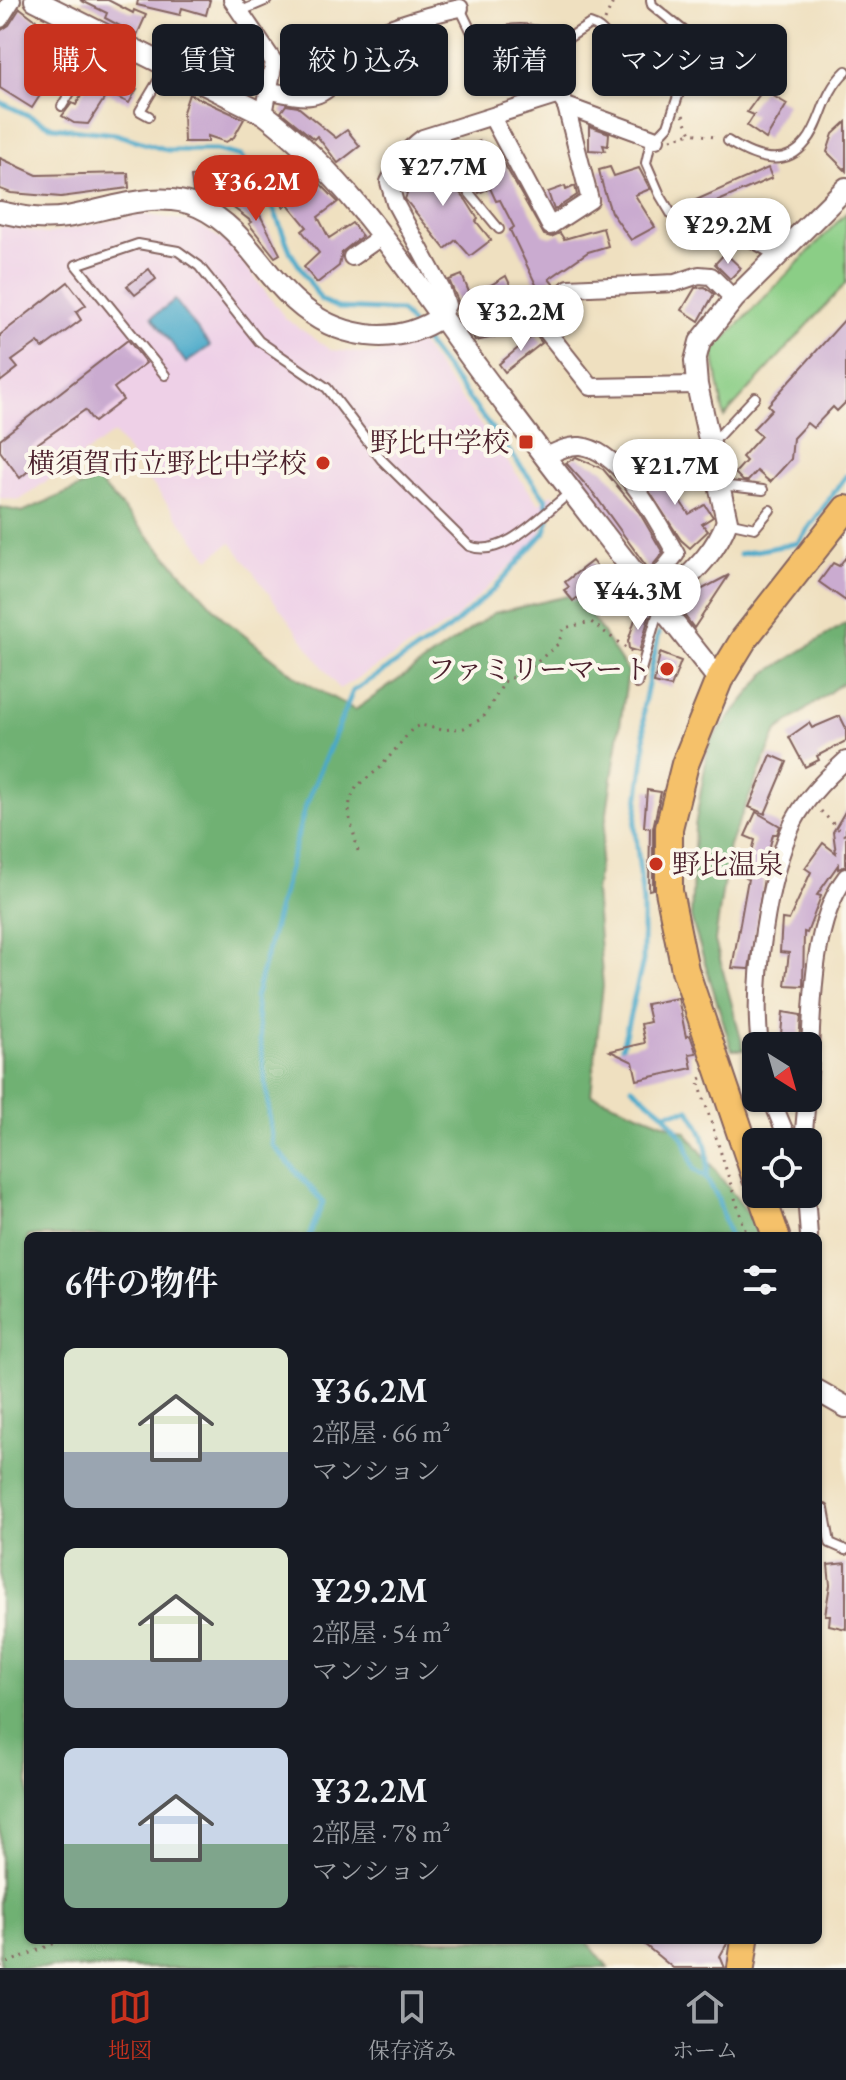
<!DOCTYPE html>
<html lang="ja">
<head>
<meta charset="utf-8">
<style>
  body { margin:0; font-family:"EB Garamond","Noto Serif JP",serif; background:#20242c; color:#f1f3f6; height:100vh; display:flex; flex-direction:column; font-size:30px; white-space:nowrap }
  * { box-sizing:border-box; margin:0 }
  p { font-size:26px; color:#9ea1a6 }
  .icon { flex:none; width:44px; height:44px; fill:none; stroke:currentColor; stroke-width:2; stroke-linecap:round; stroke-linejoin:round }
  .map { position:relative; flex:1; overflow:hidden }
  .panel { position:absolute; left:24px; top:1232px; width:798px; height:712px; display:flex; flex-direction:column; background:#171b24; border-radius:12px; box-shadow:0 2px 6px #0004 }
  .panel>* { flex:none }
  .banner { position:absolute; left:24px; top:24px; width:798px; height:72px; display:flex; gap:16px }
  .needle { width:52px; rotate:143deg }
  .controls { position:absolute; left:742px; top:1032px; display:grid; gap:16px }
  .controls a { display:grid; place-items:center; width:80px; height:80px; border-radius:12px; background:#171b24; box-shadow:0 2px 6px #0004; font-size:40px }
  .price { position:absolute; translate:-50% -68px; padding:0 18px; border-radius:28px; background:#fff; color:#222; font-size:26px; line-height:52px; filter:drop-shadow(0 2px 4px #0008) }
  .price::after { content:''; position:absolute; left:50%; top:48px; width:24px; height:18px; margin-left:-12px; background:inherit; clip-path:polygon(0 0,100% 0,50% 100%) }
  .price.active { background:#c8321e; color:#fff }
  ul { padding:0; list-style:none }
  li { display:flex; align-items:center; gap:24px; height:200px; padding:0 40px }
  li span { display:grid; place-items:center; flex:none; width:224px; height:160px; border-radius:12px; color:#555 }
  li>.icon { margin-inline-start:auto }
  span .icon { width:96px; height:96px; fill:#fffc; stroke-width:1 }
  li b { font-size:34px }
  h2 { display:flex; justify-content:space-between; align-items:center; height:96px; padding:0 40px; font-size:34px }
  .tag { padding:0 28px; border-radius:12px; background:#171b24; box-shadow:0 2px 6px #0004; font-size:28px; line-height:72px }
  .tag.active { background:#c8321e; color:#fff }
  .tab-bar { display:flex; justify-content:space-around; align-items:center; height:112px; border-top:2px solid #363941; background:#171b24; font-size:22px; color:#9ea1a6 }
  .tab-bar a { display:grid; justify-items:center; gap:4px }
  .tab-bar .active { color:#c8321e }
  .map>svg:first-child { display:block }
</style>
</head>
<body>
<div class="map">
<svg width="846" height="1968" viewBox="0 0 846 1968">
  <rect width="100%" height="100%" fill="#fbf7ec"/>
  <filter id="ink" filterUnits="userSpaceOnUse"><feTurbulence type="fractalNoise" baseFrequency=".0125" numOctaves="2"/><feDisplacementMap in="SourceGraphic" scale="16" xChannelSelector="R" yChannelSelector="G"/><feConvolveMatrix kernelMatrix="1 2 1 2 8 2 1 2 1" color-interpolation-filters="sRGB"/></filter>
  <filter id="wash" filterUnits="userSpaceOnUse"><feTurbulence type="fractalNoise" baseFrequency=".006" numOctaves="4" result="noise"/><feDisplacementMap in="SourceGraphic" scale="32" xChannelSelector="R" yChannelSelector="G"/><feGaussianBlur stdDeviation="1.8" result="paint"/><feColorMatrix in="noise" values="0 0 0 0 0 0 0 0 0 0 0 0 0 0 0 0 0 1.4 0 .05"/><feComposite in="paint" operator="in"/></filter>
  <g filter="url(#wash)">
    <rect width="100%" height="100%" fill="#efe0c0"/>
    <path fill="#eed0e7" d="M141 214 194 222 229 244 286 319 331 350 373 354 420 343 539 504 552 493 562 506 544 521 539 538 454 620 339 689 231 542 209 559 114 433 20 500 0 498V225L46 234Z"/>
    <path fill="#8bce86" stroke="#6a7658" stroke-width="2" d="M846 213V283L724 417 713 351Z"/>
    <g fill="#70b173" stroke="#5d684f" stroke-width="2">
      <path d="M97 480 224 619 299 679 355 710 494 613 577 594 628 672 595 892 603 986 591 1094 686 1132 753 1220 760 1236H28V1940H586L608 1968H0V507L22 512Z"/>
      <path d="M846 623V680L777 731 729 845 715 941 744 1050H732L691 918 695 826 709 743 766 673Z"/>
    </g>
    <path fill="#4aa9c9" stroke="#4a647a" stroke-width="2" d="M175 300 210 346 186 363 152 317Z"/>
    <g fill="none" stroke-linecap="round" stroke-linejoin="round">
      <g stroke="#4aa9c9" stroke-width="5">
        <path d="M0 102 53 127 115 134 167 150H216L241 156 274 210 291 253 321 300 338 308 401 311 411 324"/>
        <path d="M740 554 798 543 846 476"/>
        <path d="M622 1047 643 961V903L635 826 645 749 643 708 659 633"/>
        <path d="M632 1087 664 1113 689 1110C703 1130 712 1153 706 1178L717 1196 729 1236"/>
        <path d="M664 1113 685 1141 694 1169 706 1178"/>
        <path d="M309 1236 323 1202 273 1145 255 998 305 807 353 691 448 630 494 589 545 532 549 519 546 499 420 335"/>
      </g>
    </g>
    <g id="blocks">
      <g fill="#caabd0">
        <path d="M80 0H108L133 13 134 10 146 15 137 35 105 18 107 13Z"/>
        <path d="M138 0H210L206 15 182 8 180 15 137 5Z"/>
        <path d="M20 8 57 36 30 76 46 86 32 108 0 88V31L9 25Z"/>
        <path d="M226 30 259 59 242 81 218 64 213 68 208 62 205 64 197 53Z"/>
        <path d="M106 50 127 61 118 79 137 89 129 103 108 93 88 124 74 123 62 116 72 103 76 105Z"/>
        <path d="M763 90 787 104 766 139 747 126 754 115 747 112Z"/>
        <path d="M189 94 244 119 234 137 226 142 208 136V142H184L183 112Z"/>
        <path d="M286 105 298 107 336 138 347 130 360 146 338 163 317 136 314 139 281 112Z"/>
        <path d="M846 122V171L827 152 833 134Z"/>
        <path d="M589 126 609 133 608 146 603 145 605 151 589 150Z"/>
        <path d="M480 141 490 164 501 158 544 235 551 237 560 233 564 239 603 228 608 246 588 252 549 279 554 285 545 293 539 291 510 230 514 227 500 200 496 201 490 188 479 193 459 150Z"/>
        <path d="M423 155 429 162 432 160 466 200 478 219 476 221 491 240 470 256 456 240 445 249 405 199 407 194 401 184 416 169 412 164Z"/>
        <path d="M0 158 37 175 128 173 129 188 61 197 11 193 0 189Z"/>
        <path d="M275 161 292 183 308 171 338 202 318 217 329 238 352 223 362 236 342 252 339 266 317 283 304 267 319 253 302 231 307 227 288 204 284 207 265 181 271 176 266 168Z"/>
        <path d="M610 167 614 176 639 168 650 189 635 195 655 227 631 240 611 212 603 187 599 170Z"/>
        <path d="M768 168 772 178 700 209 696 200Z"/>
        <path d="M203 175 234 184 227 202 218 195H205L210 186 193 191 191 177Z"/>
        <path d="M565 186 566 190 575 186 577 195 554 210 548 192Z"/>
        <path d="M245 196 256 207 280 254 275 257 249 224 252 222 231 206Z"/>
        <path d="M725 253 741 268 730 279 715 264Z"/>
        <path d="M149 269 156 279 135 295 127 286Z"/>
        <path d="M462 275 471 297 506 276 531 329 475 341 449 280Z"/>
        <path d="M68 282 86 305 76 312 81 320 43 348 38 342 12 361 18 368 0 382V335Z"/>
        <path d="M705 287 714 294 699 321 682 310 695 288Z"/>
        <path d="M846 318V402L837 411 833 407 813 428 807 423 793 438 791 459 770 482 757 471 748 481H743L735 473 746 461 742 457 761 436 753 429 772 409 768 405Z"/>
        <path d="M535 334 542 343 505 372 499 364Z"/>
        <path d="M128 340 146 363 114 388 123 400 94 422 85 410 30 449 39 462 20 478 0 451V439Z"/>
        <path d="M576 457 603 469 639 512 663 553 649 570 594 494 566 463Z"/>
        <path d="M648 462 655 473 659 471 689 514 705 505 713 517 702 524 708 531 690 548 681 540 635 470Z"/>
        <path d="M846 557V601L819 582 833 563 839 566Z"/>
        <path d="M592 561 615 590 588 612 577 598 573 601 564 590 569 587 565 582Z"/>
        <path d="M729 575 694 628 681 611 693 594Z"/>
        <path d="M637 613 649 617 639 652 629 649 628 641Z"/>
        <path d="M660 653 681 661 671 687 654 683Z"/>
        <path d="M840 716 846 728V741L817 756 819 760 805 767 789 737 809 723 812 728Z"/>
        <path d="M771 755 787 762 765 814 749 807Z"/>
        <path d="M647 790 661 792 653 828V889L649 890 650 828 644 827Z"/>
        <path d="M846 810V866L838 869V865L817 895 821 896 807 933 804 932 803 986 785 985 789 953 780 952 782 919 789 920 811 872 805 868 823 843 836 853 833 832Z"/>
        <path d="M756 812 780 826 777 834H773L768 854 749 969 732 968 748 879 745 878 755 840 745 836Z"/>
        <path d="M678 998 686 1037 690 1035 695 1049 696 1053 689 1054 692 1068 637 1080 633 1062 610 1051 645 1043 641 1024 650 1022 646 1004Z"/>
        <path d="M783 1012 801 1015 799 1042H795L794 1046H780Z"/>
        <path d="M846 1563V1629L829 1625 830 1615H825L830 1585 828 1565Z"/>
        <path d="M639 1940H729L720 1956 725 1968H673Z"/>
      </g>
    </g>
  </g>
  <g filter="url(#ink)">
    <use href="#blocks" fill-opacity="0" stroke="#84635f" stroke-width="2"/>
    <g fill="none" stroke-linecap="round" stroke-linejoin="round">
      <g stroke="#84635f" stroke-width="12">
        <g id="service">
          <path d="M651 0 652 5 684 31 692 54 668 126 650 145 646 163 660 195 675 220 700 234 730 231 776 256"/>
          <path d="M460 8 475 39C487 42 493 34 505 31 526 25 549 34 570 37L590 24C603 28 604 35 614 43 632 60 668 44 684 31"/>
          <path d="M239 12 267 0"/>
          <path d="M62 106 105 35"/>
          <path d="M149 116 140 111 167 66"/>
          <path d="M424 138 499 229"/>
          <path d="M728 141C752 157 784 170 806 142 823 122 821 95 846 71"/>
          <path d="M165 375 76 265 138 244 178 251 199 266 259 341 327 388 382 460 469 546C504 560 544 512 571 492"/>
          <path d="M712 443 755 397"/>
          <path d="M721 485 763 490"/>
          <path d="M727 522 755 528 770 510"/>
          <path d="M637 684 659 608"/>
          <path d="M818 1508 824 1509 830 1543 846 1550"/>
        </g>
      </g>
      <g stroke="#84635f" stroke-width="20">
        <g id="minor">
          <path d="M232 0 274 62 264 114"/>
          <path d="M0 19 12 0"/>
          <path d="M271 91C297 96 319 105 337 78 342 70 344 57 350 50 370 30 432 14 460 8"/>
          <path d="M492 117 550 226 590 200 566 106"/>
          <path d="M352 257 382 236"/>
          <path d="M441 317 447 305 442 290 395 203 389 182C398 164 406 150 423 138L559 95 566 106 656 139"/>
          <path d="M697 385 591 387 537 319 569 288 675 283 699 275 711 276 734 299"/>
          <path d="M544 457C555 452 568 445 580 446 622 450 657 521 676 554L648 589"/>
          <path d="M760 1046C752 985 767 877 794 821 806 798 827 777 846 760"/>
          <path d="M808 1092C813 1029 807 928 846 877"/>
          <path d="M771 1098 789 1142"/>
          <path d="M803 1142 807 1098"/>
          <path d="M806 1194 809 1236"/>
        </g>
      </g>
      <g stroke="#84635f" stroke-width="24">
        <g id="tertiary">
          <path d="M35 0 264 114C353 181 412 278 478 368 556 473 637 577 719 680"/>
          <path d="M0 212C23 217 43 221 67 217 108 210 159 188 199 207 243 227 261 271 295 301 336 338 393 349 441 317"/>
          <path d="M660 605C685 579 715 556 727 521L697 385 695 361 700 342 734 299 846 188"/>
          <path d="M818 1391 846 1407"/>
        </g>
      </g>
      <g stroke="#84635f" stroke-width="30">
        <g id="trunk">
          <path d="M756 1179 685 970 669 891V828L685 764 719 680 744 639 846 509"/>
          <path d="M761 1194 776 1236"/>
          <path d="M741 1968 745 1940"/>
        </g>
      </g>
      <g stroke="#84635f" stroke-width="3" stroke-dasharray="2 6" stroke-linecap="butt">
        <path d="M605 20 614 0"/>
        <path d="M683 115 691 133 714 137"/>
        <path d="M671 139 691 133"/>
        <path d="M821 811 846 837"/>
        <path d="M358 851 349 815 350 800 357 786 380 768 413 728 421 725 442 730 464 728 483 718 505 681 529 669 558 644 564 628 591 622 634 654"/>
        <path d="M702 1078 698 1080 747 1236"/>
        <path d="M0 1966 60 1941"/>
      </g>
      <use href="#service" stroke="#fff" stroke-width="8"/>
      <use href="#minor" stroke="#fff" stroke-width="16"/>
      <use href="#tertiary" stroke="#fff" stroke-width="20"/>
      <use href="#trunk" stroke="#f5c16b" stroke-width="26"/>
    </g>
  </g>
  <g fill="#c8321e" stroke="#fbf7ec" stroke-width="3">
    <rect x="518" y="434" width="16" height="16" rx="4"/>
    <circle cx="323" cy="463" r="8"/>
    <circle cx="667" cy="669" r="8"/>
    <circle cx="656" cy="864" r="8"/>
  </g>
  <g text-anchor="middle" stroke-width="8" stroke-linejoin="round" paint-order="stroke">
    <g font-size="28" fill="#4a1f2b" stroke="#fbf7ec" text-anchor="end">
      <text x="510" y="452">野比中学校</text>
      <text x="307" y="473">横須賀市立野比中学校</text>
      <text x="651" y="679">ファミリーマート</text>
      <text x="672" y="874" text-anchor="start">野比温泉</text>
    </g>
  </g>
</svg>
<div class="controls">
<a><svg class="needle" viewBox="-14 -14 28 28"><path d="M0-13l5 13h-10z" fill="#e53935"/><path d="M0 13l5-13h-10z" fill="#9ea1a6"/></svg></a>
<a><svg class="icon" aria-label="locate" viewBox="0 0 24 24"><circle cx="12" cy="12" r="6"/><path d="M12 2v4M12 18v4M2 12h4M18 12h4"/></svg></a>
</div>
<b class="price" style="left:443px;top:208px">¥27.7M</b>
<b class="price active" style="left:256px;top:223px">¥36.2M</b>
<b class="price" style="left:728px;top:266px">¥29.2M</b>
<b class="price" style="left:521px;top:353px">¥32.2M</b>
<b class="price" style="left:675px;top:507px">¥21.7M</b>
<b class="price" style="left:638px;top:632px">¥44.3M</b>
<div class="banner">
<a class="tag active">購入</a>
<a class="tag">賃貸</a>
<a class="tag">絞り込み</a>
<a class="tag">新着</a>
<a class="tag">マンション</a>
</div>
<section class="panel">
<h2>6件の物件<svg class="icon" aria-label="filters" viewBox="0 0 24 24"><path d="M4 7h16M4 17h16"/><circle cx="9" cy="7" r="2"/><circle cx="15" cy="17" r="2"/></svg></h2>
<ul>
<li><span style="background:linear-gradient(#dfe7d0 65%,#9aa5b1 0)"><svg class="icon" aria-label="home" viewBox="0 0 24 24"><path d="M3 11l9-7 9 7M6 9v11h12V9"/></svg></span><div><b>¥36.2M</b><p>2部屋 · 66 m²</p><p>マンション</p></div></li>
<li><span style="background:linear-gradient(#dfe7d0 70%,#9aa5b1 0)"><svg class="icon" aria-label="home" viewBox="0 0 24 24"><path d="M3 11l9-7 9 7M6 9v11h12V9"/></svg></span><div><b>¥29.2M</b><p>2部屋 · 54 m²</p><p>マンション</p></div></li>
<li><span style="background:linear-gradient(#c9d6e8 60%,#7fa58c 0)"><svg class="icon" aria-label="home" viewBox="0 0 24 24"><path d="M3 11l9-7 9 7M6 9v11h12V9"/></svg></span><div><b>¥32.2M</b><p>2部屋 · 78 m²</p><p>マンション</p></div></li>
</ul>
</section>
</div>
<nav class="tab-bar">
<a class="active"><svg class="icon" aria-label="map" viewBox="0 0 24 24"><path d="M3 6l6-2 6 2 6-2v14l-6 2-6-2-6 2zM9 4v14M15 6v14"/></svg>地図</a>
<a><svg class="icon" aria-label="saved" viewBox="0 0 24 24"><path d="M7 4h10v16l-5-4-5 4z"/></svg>保存済み</a>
<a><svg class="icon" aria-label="home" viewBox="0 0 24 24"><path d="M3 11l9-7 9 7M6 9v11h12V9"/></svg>ホーム</a>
</nav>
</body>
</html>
